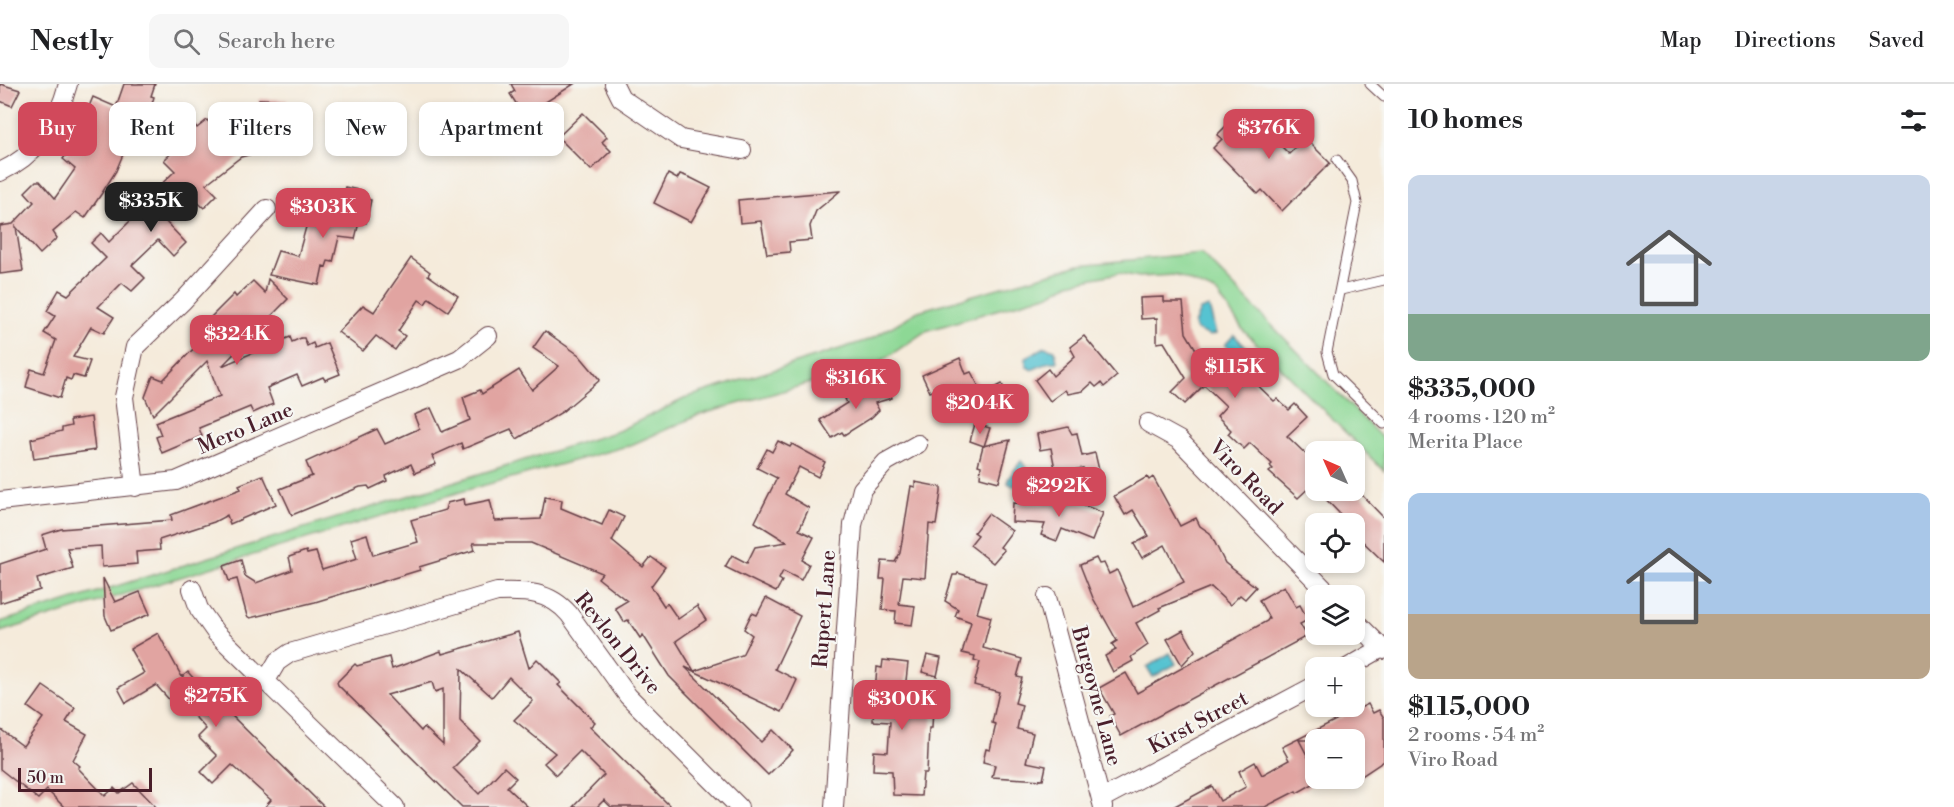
<!DOCTYPE html>
<html lang="en">
<head>
<meta charset="utf-8">
<style>
  body { margin:0; font-family:"Libre Bodoni",serif; background:#f6f6f6; color:#202124; height:100vh; display:flex; flex-direction:column; font-size:22px; white-space:nowrap }
  * { box-sizing:border-box; margin:0 }
  p { font-size:20px; color:#757577 }
  .icon { flex:none; width:33px; height:33px; fill:none; stroke:currentColor; stroke-width:2; stroke-linecap:round; stroke-linejoin:round }
  .map { position:relative; flex:1; overflow:hidden }
  .drawer { display:flex; flex-direction:column; background:#fff; width:570px }
  .drawer>* { flex:none }
  .top-card { position:absolute; left:18px; top:18px; width:570px; height:54px; display:flex; gap:12px }
  .needle { width:39px; rotate:315deg }
  .tools { position:absolute; left:1305px; top:357px; display:grid; gap:12px }
  .tools a { display:grid; place-items:center; width:60px; height:60px; border-radius:12px; background:#fff; box-shadow:0 3px 9px #0003; font-size:30px }
  .scale { position:absolute; left:18px; bottom:15px; width:134px; box-sizing:border-box; padding-left:6px; border:3px solid #4a1f2b; border-top:0; font-size:16px; line-height:21px; white-space:nowrap; color:#4a1f2b; -webkit-text-stroke:4px #f6f6f2; paint-order:stroke }
  .price { position:absolute; translate:-50% -51px; padding:0 14px; border-radius:12px; background:#d1495b; color:#fff; font-size:20px; line-height:39px; filter:drop-shadow(0 2px 3px #0008) }
  .price::after { content:''; position:absolute; left:50%; top:36px; width:18px; height:14px; margin-left:-9px; background:inherit; clip-path:polygon(0 0,100% 0,50% 100%) }
  .price.on { background:#222; color:#fff }
  ul { padding:0; list-style:none }
  li { display:grid; align-content:center; gap:12px; height:318px; padding:0 24px }
  li span { display:grid; place-items:center; height:186px; border-radius:12px; color:#555 }
  li>.icon { margin-inline-start:auto }
  span .icon { width:108px; height:108px; fill:#fffc; stroke-width:1 }
  li b { font-size:26px }
  h2 { display:flex; justify-content:space-between; align-items:center; height:72px; padding:0 24px; font-size:26px }
  .chip { padding:0 21px; border-radius:12px; background:#fff; box-shadow:0 3px 9px #0003; font-size:21px; line-height:54px }
  .chip.on { background:#d1495b; color:#fff }
  header { display:flex; align-items:center; gap:36px; box-sizing:border-box; height:84px; padding:0 30px; background:#fff; border-bottom:2px solid #e0e0e0 }
  header strong { font-size:28px }
  nav { display:flex; gap:33px; margin-inline-start:auto; font-size:21px }
  .search { width:420px; height:54px; background:#f6f6f6; display:flex; align-items:center; gap:15px; box-sizing:border-box; padding:0 21px; border-radius:12px; color:#757577; font-size:22px }
  main { display:flex; flex:1; min-height:0 }
  .map>svg:first-child { display:block }
</style>
</head>
<body>
<header>
<strong>Nestly</strong>
<div class="search"><svg class="icon" aria-label="search" viewBox="0 0 24 24"><circle cx="10" cy="10" r="6"/><path d="M15 15l6 6"/></svg>Search here</div>
<nav><a>Map</a><a>Directions</a><a>Saved</a></nav>
</header>
<main>
<div class="map">
<svg width="1384" height="723" viewBox="0 0 1384 723">
  <rect width="100%" height="100%" fill="#f6f6f2"/>
  <filter id="ink" filterUnits="userSpaceOnUse"><feTurbulence type="fractalNoise" baseFrequency=".0167" numOctaves="2"/><feDisplacementMap in="SourceGraphic" scale="12" xChannelSelector="R" yChannelSelector="G"/><feConvolveMatrix kernelMatrix="1 2 1 2 8 2 1 2 1" color-interpolation-filters="sRGB"/></filter>
  <filter id="wash" filterUnits="userSpaceOnUse"><feTurbulence type="fractalNoise" baseFrequency=".008" numOctaves="4" result="noise"/><feDisplacementMap in="SourceGraphic" scale="24" xChannelSelector="R" yChannelSelector="G"/><feGaussianBlur stdDeviation="1.35" result="paint"/><feColorMatrix in="noise" values="0 0 0 0 0 0 0 0 0 0 0 0 0 0 0 0 0 1.4 0 .05"/><feComposite in="paint" operator="in"/></filter>
  <g filter="url(#wash)">
    <rect width="100%" height="100%" fill="#f5ebdb"/>
    <path fill="#8dd895" stroke="#6c7c60" stroke-width="1.5" d="M1201 169 1384 356V387L1243 246 1217 209 1175 191 1139 193 1119 189 1069 199 1053 209 926 247 877 280 699 331 631 361 467 406 0 548V538L618 347 688 313 871 255 918 227 1079 181Z"/>
    <g fill="#57c3d1" stroke="#50717e" stroke-width="1.5">
      <path d="M1209 223 1216 250 1210 252 1196 246 1194 241 1200 226Z"/>
      <path d="M1234 251 1255 272 1245 282 1225 261Z"/>
      <path d="M1045 263 1055 266 1057 278H1049L1032 286 1027 283 1025 274Z"/>
      <path d="M1021 377 1027 384 1018 401 1013 402 1008 399V395Z"/>
      <path d="M1170 569 1176 580 1153 593 1147 583Z"/>
    </g>
    <g id="blocks">
      <g fill="#e1a4a1" fill-rule="evenodd">
        <path d="M0 0 20 6 12 22 0 17Z"/>
        <path d="M124 0H155L151 12 154 13 150 26 137 22 126 47 132 49 116 87 102 109 85 134 76 128 53 148 57 154 40 170 16 143 23 187 0 190V142L13 140 34 118 25 108 36 97H40L55 114 75 85 63 75 74 60 77 62 89 34 85 32 93 13 116 23Z"/>
        <path d="M511 0H574L524 32 510 10 515 7Z"/>
        <path d="M259 15 287 16 285 61 241 73 206 100 217 111 204 124 192 113 166 138 186 159 173 172 158 156 132 181 145 194 132 207 122 199 98 223 114 233 104 249 91 243 73 273 90 277 84 294 73 291 71 296 66 294 60 314 26 303 31 285 44 289 56 256 44 249 55 232 47 227 59 206 68 211 106 174 91 159 101 149 109 158 153 114 150 111 175 87 164 76 180 61 174 53 185 44 187 46 194 40 197 44 207 36 215 45 258 33Z"/>
        <path d="M1240 28 1244 32 1248 29 1289 70 1305 54 1330 79 1282 127 1262 106 1258 110 1213 64 1222 55 1217 51Z"/>
        <path d="M583 29 607 53 602 58 611 67 591 86 558 53Z"/>
        <path d="M668 90 677 95 680 90 691 94 711 104 691 138 654 119Z"/>
        <path d="M345 103 363 107 362 114 371 116 366 139 359 138 355 155 339 153 333 178 328 177 326 183 323 182 319 201 269 191 278 167 298 172 309 132 325 135 326 131 331 132 338 108 343 109Z"/>
        <path d="M840 107 816 127 810 142 812 156 789 158 790 168 767 170 761 137 740 139 738 116Z"/>
        <path d="M411 174 430 188 428 191 458 212 448 227 429 214 425 220 419 216 398 247 405 252 395 266 376 252 363 267 338 248 363 221 374 228Z"/>
        <path d="M268 195 288 215 222 282 290 253 292 258 301 254H304L307 262 313 259 315 264 327 259 340 290 325 296 323 293 302 302 297 291 267 304 273 320 253 329 250 323 199 344 202 352 162 369 156 353 161 351 156 338 220 312 207 277 153 331 145 313 153 292 163 296 200 258 193 251 234 210 236 213 253 197 265 209Z"/>
        <path d="M1164 213V218H1183L1186 249 1203 277 1213 267 1238 291 1242 286 1274 317 1277 315 1289 326 1295 320 1307 333 1287 352 1316 380V397L1298 414 1269 388 1273 385 1270 382 1272 380 1250 359 1244 365 1228 350 1231 346 1217 332 1226 322 1204 301 1185 320 1172 308 1186 294 1164 258 1157 259V234L1141 235 1140 214Z"/>
        <path d="M545 247 579 271 600 296 562 328 517 355 511 345 463 365 461 359 432 372 436 380 415 389 411 380 386 392 387 397 370 405 368 402 360 403 292 431 280 405 312 392 306 378 377 345 385 360 416 346 419 344 414 331 431 324 442 348 470 336 463 313 480 306 482 310 519 286 532 306 559 282 533 264Z"/>
        <path d="M1084 252 1117 292 1104 303 1101 299 1096 303 1092 299 1083 307 1068 310 1065 306 1050 317 1035 296 1048 285 1053 292 1075 272 1070 263Z"/>
        <path d="M960 274 966 290 971 288 983 310 1002 300 1009 316 978 331 982 315 956 325 943 303 930 308 922 291Z"/>
        <path d="M887 297 892 314 875 319 879 326 871 334 844 351 842 348 832 354 820 336 847 319 845 315 860 306Z"/>
        <path d="M91 333 95 366 34 375 31 355 62 347V344L71 342 70 336Z"/>
        <path d="M975 340 990 344 984 362 970 357Z"/>
        <path d="M1068 343 1072 350 1077 349 1082 372 1095 369 1099 386 1084 390 1083 384 1056 390 1051 364 1040 366 1037 350Z"/>
        <path d="M1010 356 999 398 980 393 981 382 978 381 983 362Z"/>
        <path d="M778 357 790 363 792 360 825 378 818 393 799 383 785 410 809 424 799 446 814 453 802 476 809 480 801 496 783 487 779 495 782 497 776 508 725 483 732 471 747 479 755 463 787 458 755 438 777 394 757 384 767 365 772 368Z"/>
        <path d="M263 391 276 420 230 440 227 431 214 438 159 456 160 466 136 468 137 480 102 483 101 462 67 464 73 484 37 495 40 506 0 519V480L46 465 42 451 61 445 172 436 171 431 241 405 239 401Z"/>
        <path d="M1147 393 1149 396 1153 393 1180 442 1196 434 1200 442 1210 449 1225 479 1256 503 1245 515 1240 511 1230 521 1211 503 1159 524 1160 526 1136 539 1148 561 1131 573 1133 577 1113 588 1105 572 1116 566 1112 560 1117 557 1093 514 1080 481 1096 474 1099 480 1104 479 1109 490 1117 486 1133 523 1184 498 1165 461 1142 474 1134 460 1149 452 1133 426 1125 431 1114 412Z"/>
        <path d="M915 398 941 403V408L936 441 929 440 925 494 903 492 899 520 915 522 912 541 895 539 896 527 882 526 885 495H880L882 477 895 478 900 469 911 402 915 403Z"/>
        <path d="M1317 406H1357L1384 434V478L1354 449V440H1330L1340 430Z"/>
        <path d="M1061 412 1103 429 1092 457 1062 445 1057 457 1041 451 1045 440 1012 438 1013 419 1046 420 1049 413 1062 419Z"/>
        <path d="M545 413 562 416 561 424 602 441 609 426 624 433 612 457 643 483 651 473 665 483 651 502 664 522 667 519 678 535 697 522 706 536 676 557 694 587 742 571 752 551 744 545 752 529 757 531 766 514 800 532 775 585 797 596 782 628 685 583 761 658 773 646 793 666 768 691 669 592 643 551 640 554 628 536 624 538 615 524 627 517 598 494 602 489 531 459H473L475 466 419 483 420 486 315 518 250 534 247 532 237 495 229 497 224 482 241 476 245 492 256 499 292 486 289 473 306 467 307 470 316 468 322 486 357 475 351 455 367 450 373 471 418 458 411 436 445 426 447 419 464 415 465 421 490 416 495 437 541 435Z"/>
        <path d="M988 430 1012 447 1000 463 1004 466 993 479 970 461 978 451 974 448Z"/>
        <path d="M958 489 986 498 977 529 991 533 983 564 1022 575 1017 593 1022 594 1015 619 1022 621 1017 645 1033 649 1026 678 1046 682 1043 696 992 693 995 681 983 678 986 665 990 666 996 640 992 639 999 608 974 601 980 578 974 576 975 572 962 569 971 538 955 532 958 525 945 517 953 491H957Z"/>
        <path d="M103 494 115 518 140 508 150 530 111 546 105 532Z"/>
        <path d="M1284 502 1296 523 1300 521 1308 536 1300 540 1307 552 1121 652 1110 632 1114 630 1099 604 1126 589 1137 609 1267 537 1269 534 1259 516Z"/>
        <path d="M1183 546 1195 567 1182 581 1167 555Z"/>
        <path d="M518 548 529 584 537 575 561 599 558 601 595 638 590 643 671 723H611L604 716 597 723H573L604 691 580 667 556 691 544 679 555 669 514 636 533 617 509 593 492 613 461 585 460 637 480 657 453 684 479 710 504 683 516 694 507 703 528 723H462L338 601 337 598 355 580 357 582 389 573 392 585 441 567 442 570ZM432 598 435 608 443 605V661L424 643 421 647 387 611Z"/>
        <path d="M158 549 182 593 188 588 223 628 225 625 324 723H265L271 716 232 681 213 700 201 688 217 672 198 653 206 645 188 625 182 630 156 601 126 619 118 604 144 589 130 565Z"/>
        <path d="M927 571 941 574 937 592 922 588Z"/>
        <path d="M883 576 908 579 904 614 915 617 914 623 933 624 932 644H929L927 689H923L921 712 893 711 892 687 873 686 874 667 888 668 890 638 873 637 877 583 882 584Z"/>
        <path d="M43 602 75 624 66 638 87 650 73 676 80 682 78 684 105 712 114 704 119 709 133 699 156 723H64L47 706 38 715 0 685V645L23 662 43 634 28 623Z"/>
        <path d="M1368 620 1373 629 1379 626 1384 634V677L1354 697V656H1299L1316 688V694L1320 696 1297 709 1296 707 1265 723H1173L1212 702 1220 717 1246 703 1239 687 1255 678 1262 691 1289 676 1282 663Z"/>
      </g>
    </g>
  </g>
  <g filter="url(#ink)">
    <use href="#blocks" fill-opacity="0" stroke="#643e45" stroke-width="1.5"/>
    <g fill="none" stroke-linecap="round" stroke-linejoin="round">
      <g stroke="#643e45" stroke-width="11">
        <g id="service">
          <path d="M1370 0 1384 13"/>
          <path d="M1337 76 1352 97 1357 119 1327 268 1333 290 1384 340"/>
          <path d="M1341 206 1384 196"/>
        </g>
      </g>
      <g stroke="#643e45" stroke-width="20">
        <g id="minor">
          <path d="M614 0 621 14 681 55 742 66"/>
          <path d="M0 88C37 71 58 38 68 0"/>
          <path d="M1148 339 1179 356 1331 512"/>
          <path d="M135 403 124 313 135 263 183 217 267 125"/>
          <path d="M0 417 176 397 459 275 488 252"/>
          <path d="M192 505 199 525 216 549 395 723"/>
          <path d="M1047 513 1103 723"/>
          <path d="M1354 536 1384 566"/>
          <path d="M1347 584 1382 564"/>
          <path d="M267 595 277 578 290 569 497 508C526 507 549 507 569 530L628 612 739 723"/>
          <path d="M1101 715 1316 601"/>
          <path d="M834 723 853 441 862 405 886 378 918 360"/>
        </g>
      </g>
      <use href="#service" stroke="#fff" stroke-width="9"/>
      <use href="#minor" stroke="#fff" stroke-width="18"/>
    </g>
  </g>
  <g text-anchor="middle" stroke-width="4.5" stroke-linejoin="round" paint-order="stroke">
    <g font-size="21" fill="#4a1f2b" stroke="#f6f6f2">
      <text transform="translate(245 344) rotate(-23)" y="7">Mero Lane</text>
      <text transform="translate(1246 393) rotate(46)" y="7">Viro Road</text>
      <text transform="translate(824 525) rotate(-86)" y="7">Rupert Lane</text>
      <text transform="translate(618 559) rotate(51)" y="7">Revlon Drive</text>
      <text transform="translate(1097 612) rotate(75)" y="7">Burgoyne Lane</text>
      <text transform="translate(1198 638) rotate(-28)" y="7">Kirst Street</text>
    </g>
  </g>
</svg>
<div class="tools">
<a><svg class="needle" viewBox="-14 -14 28 28"><path d="M0-13l5 13h-10z" fill="#e53935"/><path d="M0 13l5-13h-10z" fill="#757577"/></svg></a>
<a><svg class="icon" aria-label="locate" viewBox="0 0 24 24"><circle cx="12" cy="12" r="6"/><path d="M12 2v4M12 18v4M2 12h4M18 12h4"/></svg></a>
<a><svg class="icon" aria-label="layers" viewBox="0 0 24 24"><path d="M12 4l9 5-9 5-9-5zM3 14l9 5 9-5"/></svg></a>
<a>+</a>
<a>−</a>
</div>
<div class="scale">50 m</div>
<b class="price" style="left:1269px;top:76px">$376K</b>
<b class="price on" style="left:151px;top:149px">$335K</b>
<b class="price" style="left:323px;top:155px">$303K</b>
<b class="price" style="left:237px;top:282px">$324K</b>
<b class="price" style="left:1235px;top:315px">$115K</b>
<b class="price" style="left:856px;top:326px">$316K</b>
<b class="price" style="left:980px;top:351px">$204K</b>
<b class="price" style="left:1059px;top:434px">$292K</b>
<b class="price" style="left:216px;top:644px">$275K</b>
<b class="price" style="left:902px;top:647px">$300K</b>
<div class="top-card">
<a class="chip on">Buy</a>
<a class="chip">Rent</a>
<a class="chip">Filters</a>
<a class="chip">New</a>
<a class="chip">Apartment</a>
</div>
</div>
<section class="drawer">
<h2>10 homes<svg class="icon" aria-label="filters" viewBox="0 0 24 24"><path d="M4 7h16M4 17h16"/><circle cx="9" cy="7" r="2"/><circle cx="15" cy="17" r="2"/></svg></h2>
<ul>
<li><span style="background:linear-gradient(#c9d6e8 75%,#7fa58c 0)"><svg class="icon" aria-label="home" viewBox="0 0 24 24"><path d="M3 11l9-7 9 7M6 9v11h12V9"/></svg></span><div><b>$335,000</b><p>4 rooms · 120 m²</p><p>Merita Place</p></div></li>
<li><span style="background:linear-gradient(#a9c7e8 65%,#b9a48a 0)"><svg class="icon" aria-label="home" viewBox="0 0 24 24"><path d="M3 11l9-7 9 7M6 9v11h12V9"/></svg></span><div><b>$115,000</b><p>2 rooms · 54 m²</p><p>Viro Road</p></div></li>
</ul>
</section>
</main>
</body>
</html>
